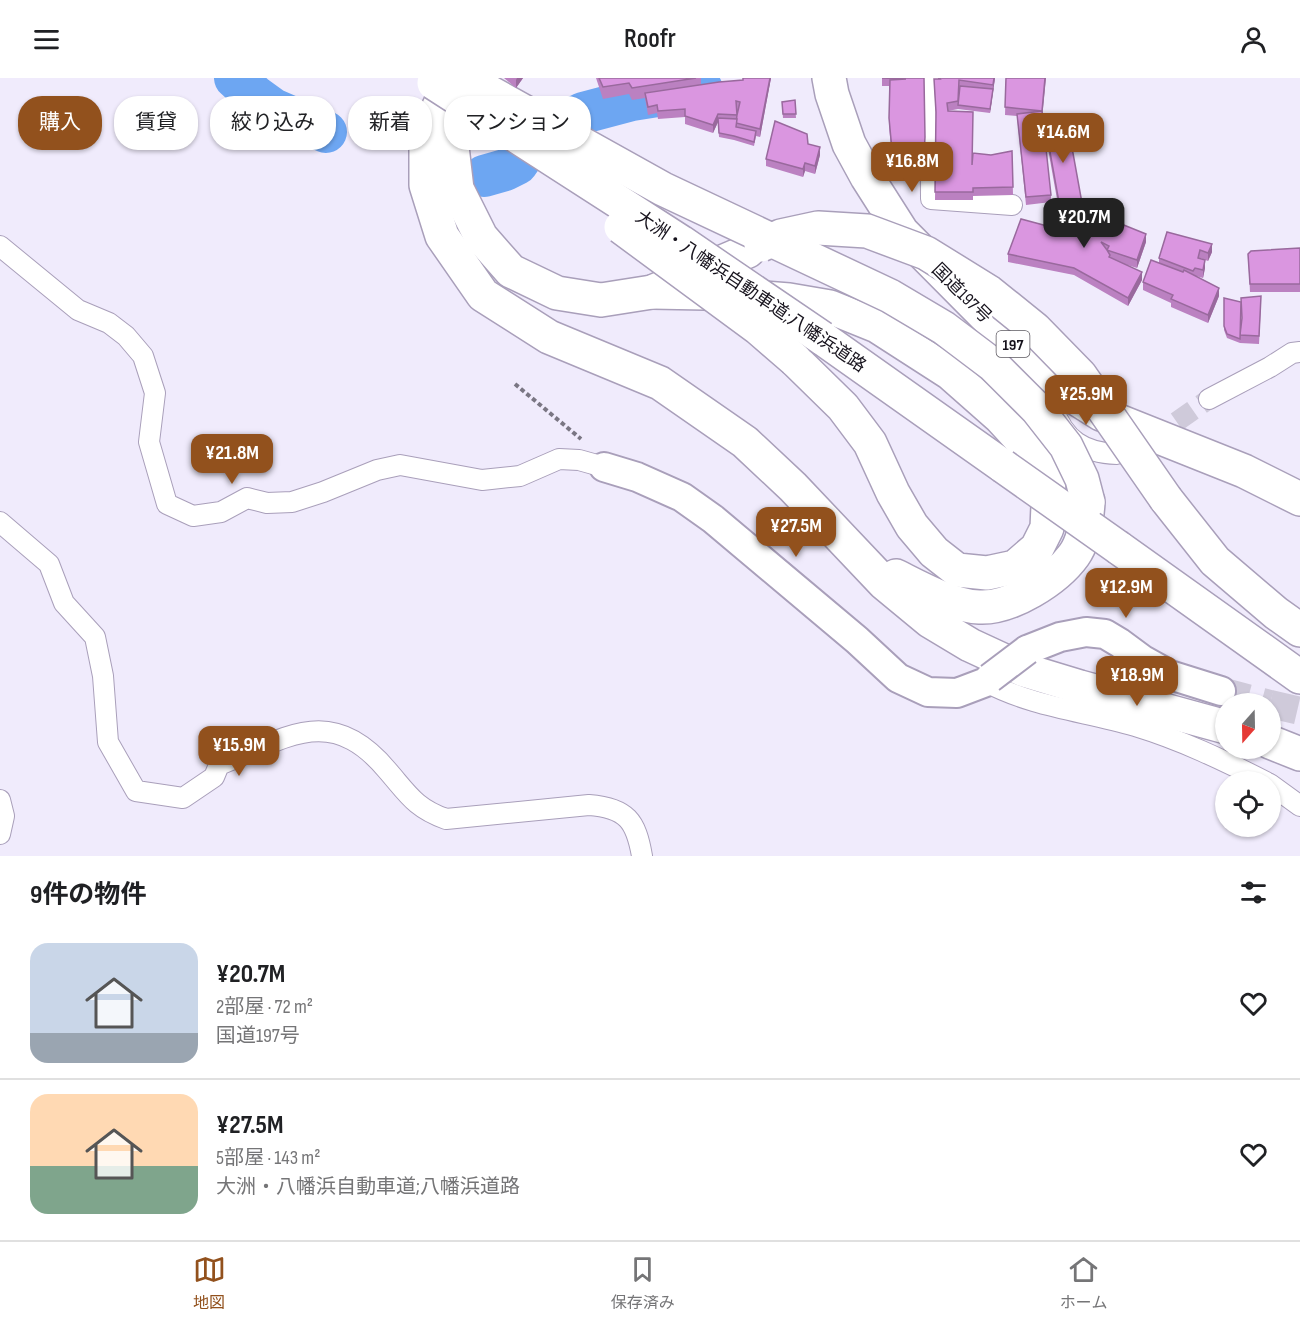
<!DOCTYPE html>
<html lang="ja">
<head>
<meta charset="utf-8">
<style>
  body { margin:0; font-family:"Sofia Sans Condensed","Noto Sans JP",sans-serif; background:#f2f2f2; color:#202124; height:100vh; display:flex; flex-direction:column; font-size:22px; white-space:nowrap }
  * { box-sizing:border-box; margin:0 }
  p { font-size:20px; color:#757577 }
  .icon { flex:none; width:33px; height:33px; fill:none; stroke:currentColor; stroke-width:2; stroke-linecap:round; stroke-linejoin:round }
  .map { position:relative; height:778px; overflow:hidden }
  .panel { display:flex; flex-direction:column; background:#fff; flex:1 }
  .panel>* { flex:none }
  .hud { position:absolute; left:18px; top:18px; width:600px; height:54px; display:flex; gap:12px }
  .needle { width:39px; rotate:200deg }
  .buttons { position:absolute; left:1215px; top:615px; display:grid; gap:12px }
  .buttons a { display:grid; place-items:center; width:66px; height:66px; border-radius:50%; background:#fff; box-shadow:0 2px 4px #0004; font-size:30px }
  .price { position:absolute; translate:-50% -51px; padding:0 14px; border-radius:12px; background:#92511d; color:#fff; font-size:20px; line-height:39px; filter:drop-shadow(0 2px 3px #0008) }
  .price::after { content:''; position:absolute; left:50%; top:36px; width:18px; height:14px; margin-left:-9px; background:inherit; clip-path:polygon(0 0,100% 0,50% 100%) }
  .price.selected { background:#222; color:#fff }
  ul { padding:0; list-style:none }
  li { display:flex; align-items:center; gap:18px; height:150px; padding:0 30px }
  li+li { border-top:2px solid #e0e0e0 }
  li span { display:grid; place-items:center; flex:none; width:168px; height:120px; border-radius:18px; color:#555 }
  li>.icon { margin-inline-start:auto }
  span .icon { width:72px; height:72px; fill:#fffc; stroke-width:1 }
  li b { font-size:26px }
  h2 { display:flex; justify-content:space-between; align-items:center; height:72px; padding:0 30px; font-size:26px }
  .pill { padding:0 21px; border-radius:24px; background:#fff; box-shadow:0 2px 4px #0004; font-size:21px; line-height:54px }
  .pill.selected { background:#92511d; color:#fff }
  header { display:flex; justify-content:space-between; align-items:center; height:78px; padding:0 30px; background:#fff; font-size:27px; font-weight:600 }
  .dock { display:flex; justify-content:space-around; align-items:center; height:84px; border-top:2px solid #e0e0e0; background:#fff; font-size:16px; color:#757577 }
  .dock a { display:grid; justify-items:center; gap:3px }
  .dock .selected { color:#92511d }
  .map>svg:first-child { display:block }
</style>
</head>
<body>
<header><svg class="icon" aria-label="menu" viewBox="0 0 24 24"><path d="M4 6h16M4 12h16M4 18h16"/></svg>Roofr<svg class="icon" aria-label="person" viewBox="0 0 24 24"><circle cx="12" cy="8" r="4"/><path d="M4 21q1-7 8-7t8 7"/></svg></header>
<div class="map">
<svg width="1300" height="778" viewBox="0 0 1300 778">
  <rect width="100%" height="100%" fill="#f0ebfc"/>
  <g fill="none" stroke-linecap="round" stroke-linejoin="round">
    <g stroke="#6da6f2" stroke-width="42">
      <path d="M235 0 255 18 273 31 326 54"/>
      <path d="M484 98 505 92 517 86 526 73 553 50 583 35 632 22 702 11"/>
    </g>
    <path stroke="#cfcada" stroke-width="20" stroke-dasharray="20 10" stroke-linecap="butt" d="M1152 361 1209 321"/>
    <g stroke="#cfcada" stroke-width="28" stroke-dasharray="28 14" stroke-linecap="butt">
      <path d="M1221 613 1270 626"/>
      <path d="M1270 626 1300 633"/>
    </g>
    <g stroke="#a99fba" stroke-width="22">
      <g id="street">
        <path d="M930 0 931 121 1012 127"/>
        <path d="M0 168 78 232 109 245 126 258 143 278 155 315 149 364 167 426 193 438 221 434 247 420 267 425 292 424 323 414 377 392 400 387 482 402 520 398 559 381 579 382 604 389"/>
        <path d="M1063 312 1053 330C1064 362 1084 375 1117 376"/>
        <path d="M1209 321 1270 289 1292 275 1300 274"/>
        <path d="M0 444 49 486 64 525 95 559 103 598 108 664 136 713 183 720 214 699 219 687C285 661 330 624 387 692 408 716 415 730 446 741L589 727C627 730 636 743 642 778"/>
        <path d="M986 604C1033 629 1084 633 1135 648 1181 662 1223 682 1266 704"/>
        <path d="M1270 706 1300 728"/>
        <path d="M0 722 4 738 0 756"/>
      </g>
    </g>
    <g stroke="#a99fba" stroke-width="32">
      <g id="secondary">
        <path d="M604 389 637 399 682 419 713 441 857 562 898 600 928 614 957 615 986 604 990 600"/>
        <path d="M1027 572 1060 559 1086 554 1105 556 1120 565 1143 582 1170 597 1221 613"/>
      </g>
    </g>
    <g stroke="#a99fba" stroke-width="36">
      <g id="highway">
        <path d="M452 0 426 57V107L442 158 483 217 549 259 660 305 745 364 793 409 884 505 930 543 970 567 1024 592 1080 609 1226 649"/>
        <path d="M829 0 832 16 849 66 867 99 902 154 1017 270 1063 312 1101 336 1244 393 1300 421"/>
        <path d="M452 11V69L457 111 481 159 511 193 557 215 601 222 652 214 748 173"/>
        <path d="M652 214 705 215 789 222 830 229 877 248 950 295 1001 340 1035 377 1049 405 1047 450 1037 470 1015 489 987 495 957 492 934 474 912 448 893 415 870 365 843 329 795 282"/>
        <path d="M822 260 1003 388"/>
        <path d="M1166 421 1215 483 1276 535 1300 552"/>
        <path d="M1119 470 1300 599"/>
        <path d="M896 498C920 510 952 528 979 529 1010 531 1056 502 1074 477 1084 463 1087 441 1088 424"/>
        <path d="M1270 664 1300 676"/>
      </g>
    </g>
    <path stroke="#7a7683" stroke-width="4" stroke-dasharray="4.5 3" stroke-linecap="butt" d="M515 306 581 361"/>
    <use href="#street" stroke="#fff" stroke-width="20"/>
    <use href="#secondary" stroke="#fff" stroke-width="28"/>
    <use href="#highway" stroke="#fff" stroke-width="33"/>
    <g stroke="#a99fba" stroke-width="32" stroke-linecap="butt">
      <path id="secondary-bridge" d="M990 600 1027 572"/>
    </g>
    <g stroke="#a99fba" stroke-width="36" stroke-linecap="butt">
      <g id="highway-bridge">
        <path d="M464 0 663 111 890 218 944 250 993 287 1037 331 1066 368 1082 401 1088 424"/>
        <path d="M434 5 681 164 822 260"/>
        <path d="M621 149 758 250 795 282"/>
        <path d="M761 167 781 158 818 150 867 153 926 175 989 214 1035 251 1080 297 1166 421"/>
        <path d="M1003 388 1119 470"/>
      </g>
    </g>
    <use href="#secondary-bridge" stroke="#fff" stroke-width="28"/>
    <use href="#highway-bridge" stroke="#fff" stroke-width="33"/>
  </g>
  <g fill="#bb81c1" fill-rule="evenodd">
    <path d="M504 0H523L516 10Z"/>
    <path d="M596 0H701V7L771 0 760 59 756 58 754 68 734 62 719 59 718 44 713 55 685 46V39L658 41 657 35 648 37 645 20 632 22 629 16 603 21Z"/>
    <path d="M882 0H924L923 102H908L892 80 889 48V8H882Z"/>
    <path d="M938 0H995L990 35 958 31 948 33 972 85 991 77 1012 73 1013 117 973 118V122H935L936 41 934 1H938Z"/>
    <path d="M1006 0 1042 37 1051 117V124L1026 127 1017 38 1005 37Z"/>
    <path d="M795 22 796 40H783L782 24Z"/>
    <path d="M1045 46 1082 125V133L1080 134 1096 145 1146 164 1137 190 1124 186 1142 202 1128 228 1074 197 1008 184V176L1067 154V149L1076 135 1060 138 1045 54Z"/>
    <path d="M808 66 820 77 815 96 805 93 803 99 766 88V81Z"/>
    <path d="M1167 154 1212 174 1208 183 1200 180 1205 190 1203 200 1196 198 1219 218 1208 245 1171 229V225L1143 212V204L1159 185V180Z"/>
    <path d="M1300 170V214H1250L1248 176Z"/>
    <path d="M1224 220 1241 224 1261 226 1259 266 1240 265 1227 260 1224 252ZM1241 228 1242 243 1240 255Z"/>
  </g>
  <g fill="#99699d">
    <path d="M517 0H523L516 10V2Z"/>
    <path d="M770 0H771L760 59V51Z"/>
    <path d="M994 0H995L990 35V31Z"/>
    <path d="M1045 0H1046L1042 41V33Z"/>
    <path d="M718 36V44L713 55V47Z"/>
    <path d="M820 69V77L815 96V88Z"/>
    <path d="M805 85V93L803 99V91Z"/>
    <path d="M1146 156V164L1137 190V182Z"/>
    <path d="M1212 166V174L1208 183V175Z"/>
    <path d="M1205 182V190L1203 200V192Z"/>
    <path d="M1142 194V202L1128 228V220Z"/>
    <path d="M1219 210V218L1208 245V237Z"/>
  </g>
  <g fill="#da96e0" stroke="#99699d" stroke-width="1.5" fill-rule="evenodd">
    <path d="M599 0H696L632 10 629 5 603 9Z"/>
    <path d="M743 0H770L760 51 736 45 737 37 718 36 713 47 685 38V31L658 33 657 27 648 29 645 15 719 4 743 2ZM736 23 740 24 737 37Z"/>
    <path d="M882 0H924L925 59 923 94H908L892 72 889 40 890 2 906 1Z"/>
    <path d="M939 0H994L993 7 959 2 958 23 947 25 948 33 973 34 972 87 973 75 991 77 1012 73 1013 109 973 110V114H935L936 34 934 1H940Z"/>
    <path d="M1006 0H1045L1042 33 1051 117 1026 119 1017 36 1042 33 1005 29Z"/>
    <path d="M960 8 993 11 990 31 958 27Z"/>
    <path d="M795 22 796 36H783L782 24Z"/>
    <path d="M718 40 737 41 736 49 756 53 754 64 734 58 719 55Z"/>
    <path d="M1067 42 1082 125 1060 130 1045 46Z"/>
    <path d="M775 43 807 56 808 66 820 69 815 88 805 85 803 91 766 81Z"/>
    <path d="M1078 132 1096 145 1107 148 1109 141 1146 156 1137 182 1107 172 1110 177 1109 179 1142 194 1128 220 1074 190 1008 176 1021 141 1081 157 1084 167 1088 161 1067 149ZM1101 164 1109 168 1107 172Z"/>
    <path d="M1167 154 1212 166 1208 175 1200 172 1198 180 1205 182 1203 192 1195 190 1193 193 1159 180Z"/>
    <path d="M1300 170V206H1250L1248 176 1251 173Z"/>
    <path d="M1151 182 1183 194 1184 192 1219 210 1208 237 1171 221 1173 217 1143 204Z"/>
    <path d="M1261 218 1259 258 1240 257 1242 240 1241 220Z"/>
    <path d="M1224 220 1241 224 1240 261 1227 256 1224 248Z"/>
  </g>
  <g text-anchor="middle" stroke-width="6" stroke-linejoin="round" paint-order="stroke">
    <rect fill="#fff" stroke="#5c5960" stroke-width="1.5" x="996.5" y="253" width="33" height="26" rx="4.5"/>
    <g font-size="16" font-weight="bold" fill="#16121c">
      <text x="1013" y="272">197</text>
    </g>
    <g font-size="18" fill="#16121c" stroke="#fff">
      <text transform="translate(751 213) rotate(34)" y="6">大洲・八幡浜自動車道;八幡浜道路</text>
      <text transform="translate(962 215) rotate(45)" y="6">国道197号</text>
    </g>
  </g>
</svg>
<div class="buttons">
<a><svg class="needle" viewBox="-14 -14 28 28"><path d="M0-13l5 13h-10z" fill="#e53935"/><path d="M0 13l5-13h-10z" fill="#757577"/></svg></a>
<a><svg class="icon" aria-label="locate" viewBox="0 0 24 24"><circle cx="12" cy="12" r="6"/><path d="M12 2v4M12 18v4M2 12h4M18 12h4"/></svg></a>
</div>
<b class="price" style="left:1063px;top:86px">¥14.6M</b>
<b class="price" style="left:912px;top:115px">¥16.8M</b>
<b class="price selected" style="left:1084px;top:171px">¥20.7M</b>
<b class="price" style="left:1086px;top:348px">¥25.9M</b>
<b class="price" style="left:232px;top:407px">¥21.8M</b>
<b class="price" style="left:796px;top:480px">¥27.5M</b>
<b class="price" style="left:1126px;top:541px">¥12.9M</b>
<b class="price" style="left:1137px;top:629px">¥18.9M</b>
<b class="price" style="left:239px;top:699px">¥15.9M</b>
<div class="hud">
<a class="pill selected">購入</a>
<a class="pill">賃貸</a>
<a class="pill">絞り込み</a>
<a class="pill">新着</a>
<a class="pill">マンション</a>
</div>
</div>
<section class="panel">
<h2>9件の物件<svg class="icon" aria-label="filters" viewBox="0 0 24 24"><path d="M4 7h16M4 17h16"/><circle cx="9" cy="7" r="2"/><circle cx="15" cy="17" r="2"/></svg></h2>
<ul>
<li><span style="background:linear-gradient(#c9d6e8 75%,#9aa5b1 0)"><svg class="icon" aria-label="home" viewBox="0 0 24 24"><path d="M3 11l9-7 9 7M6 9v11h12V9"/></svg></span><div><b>¥20.7M</b><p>2部屋 · 72 m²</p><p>国道197号</p></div><svg class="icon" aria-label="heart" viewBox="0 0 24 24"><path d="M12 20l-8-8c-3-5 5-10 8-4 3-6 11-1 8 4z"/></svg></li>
<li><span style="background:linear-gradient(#ffd9b3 60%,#7fa58c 0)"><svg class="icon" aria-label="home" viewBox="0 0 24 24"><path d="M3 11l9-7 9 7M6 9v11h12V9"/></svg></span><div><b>¥27.5M</b><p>5部屋 · 143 m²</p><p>大洲・八幡浜自動車道;八幡浜道路</p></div><svg class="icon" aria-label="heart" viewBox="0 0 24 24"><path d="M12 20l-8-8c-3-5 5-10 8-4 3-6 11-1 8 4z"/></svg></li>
</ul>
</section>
<nav class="dock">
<a class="selected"><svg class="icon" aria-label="map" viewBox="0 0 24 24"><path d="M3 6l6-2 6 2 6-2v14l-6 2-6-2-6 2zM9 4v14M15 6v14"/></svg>地図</a>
<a><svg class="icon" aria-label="saved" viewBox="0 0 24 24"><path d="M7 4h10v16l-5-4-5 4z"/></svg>保存済み</a>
<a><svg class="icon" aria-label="home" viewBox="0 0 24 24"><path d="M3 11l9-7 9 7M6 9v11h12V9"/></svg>ホーム</a>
</nav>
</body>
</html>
